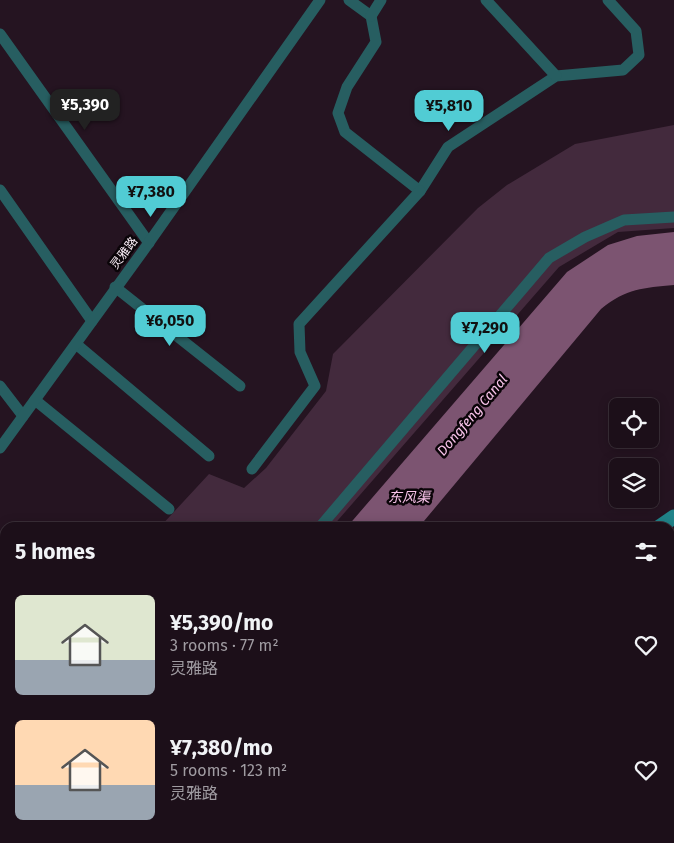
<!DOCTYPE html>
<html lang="en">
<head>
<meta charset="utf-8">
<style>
  body { margin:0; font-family:"Fira Sans","Noto Sans SC",sans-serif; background:#251822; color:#f1f3f6; height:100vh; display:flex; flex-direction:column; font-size:19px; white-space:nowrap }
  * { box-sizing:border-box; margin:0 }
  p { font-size:16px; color:#a09ca2 }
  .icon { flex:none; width:28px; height:28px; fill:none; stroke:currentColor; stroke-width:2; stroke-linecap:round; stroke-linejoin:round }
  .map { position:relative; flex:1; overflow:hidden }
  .side { position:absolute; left:0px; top:522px; width:675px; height:321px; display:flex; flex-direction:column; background:#1c0f19; border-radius:15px 15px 0 0; box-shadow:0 2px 12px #0003,0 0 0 1px #3a2f38 }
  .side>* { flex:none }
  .buttons { position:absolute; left:609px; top:398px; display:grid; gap:10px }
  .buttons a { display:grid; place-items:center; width:50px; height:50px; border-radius:8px; background:#1c0f19; box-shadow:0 2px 12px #0003,0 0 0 1px #3a2f38; font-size:25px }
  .price { position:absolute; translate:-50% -42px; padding:0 11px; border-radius:10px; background:#51ccd4; color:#111; font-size:16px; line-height:32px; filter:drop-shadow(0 1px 2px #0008) }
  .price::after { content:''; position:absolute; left:50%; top:30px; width:15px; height:11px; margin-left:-8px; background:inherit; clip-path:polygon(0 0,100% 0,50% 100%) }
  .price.selected { background:#222; color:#fff }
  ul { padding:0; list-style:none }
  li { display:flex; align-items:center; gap:15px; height:125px; padding:0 15px }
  li span { display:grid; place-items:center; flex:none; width:140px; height:100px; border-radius:8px; color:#555 }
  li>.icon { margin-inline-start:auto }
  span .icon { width:60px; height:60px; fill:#fffc; stroke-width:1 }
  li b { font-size:21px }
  h2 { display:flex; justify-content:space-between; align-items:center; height:60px; padding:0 15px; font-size:21px }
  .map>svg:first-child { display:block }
</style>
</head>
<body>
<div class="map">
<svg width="674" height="843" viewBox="0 0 674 843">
  <rect width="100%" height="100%" fill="#251421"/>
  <path fill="#432a3d" d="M674 125V228L618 232 559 267 332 527 159 528 209 474 244 488 266 468 326 391 333 354 478 208 507 185 575 144Z"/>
  <g fill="#7c5471">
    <path d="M674 232V285C643 288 627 288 601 309L419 527H347L567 272 608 245 637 236Z"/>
    <path d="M437 839H494L496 843H439Z"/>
  </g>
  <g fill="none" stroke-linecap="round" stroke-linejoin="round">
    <path stroke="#93848f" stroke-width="2.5" stroke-dasharray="4 2.5" stroke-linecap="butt" d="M422 839 425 843"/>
    <g stroke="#275e61" stroke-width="11">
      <path d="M349 0 371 16 376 42 347 87 338 113 345 132 420 191 448 147 556 76 623 70 639 55 636 31 608 0"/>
      <path d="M486 0 556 76"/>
      <path d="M371 16 381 0"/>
      <path d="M0 34 149 243"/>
      <path d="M0 190 92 321"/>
      <path d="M115 287 240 386"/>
      <path d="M76 344 209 456"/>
      <path d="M0 386 23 416"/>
      <path d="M35 400 169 509"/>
      <path d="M0 448 143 251 320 0"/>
      <path d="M252 469 315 386 300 352 299 324 420 191"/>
      <path d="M319 528 549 258 585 237 624 220 674 217"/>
      <path d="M670 594 674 599"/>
      <path d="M0 683 5 685"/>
    </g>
    <g stroke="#208389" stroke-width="15">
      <path d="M658 528 674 517"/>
      <path d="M670 554 674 551"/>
      <path d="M0 812 5 816"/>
      <path d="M0 826 5 832"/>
      <path d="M45 839 59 843"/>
      <path d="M141 843 160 839"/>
      <path d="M231 843 239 839"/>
    </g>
  </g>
  <g text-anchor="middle" stroke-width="5" stroke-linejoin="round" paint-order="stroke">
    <g font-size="12" fill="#fbeef7" stroke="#0a0408">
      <text transform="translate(124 253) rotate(-53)" y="4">灵雅路</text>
    </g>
    <g font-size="14" font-style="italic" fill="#fac4eb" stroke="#0a0408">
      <text transform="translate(472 415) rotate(-50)" y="5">Dongfeng Canal</text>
      <text x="409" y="502">东风渠</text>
    </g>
  </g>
</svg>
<div class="buttons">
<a><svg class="icon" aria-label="locate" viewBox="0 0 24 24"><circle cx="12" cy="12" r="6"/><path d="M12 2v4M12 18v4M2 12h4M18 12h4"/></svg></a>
<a><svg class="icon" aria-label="layers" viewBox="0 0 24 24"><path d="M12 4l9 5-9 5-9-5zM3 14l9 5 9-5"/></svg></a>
</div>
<b class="price selected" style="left:85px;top:131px">¥5,390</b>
<b class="price" style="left:449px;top:132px">¥5,810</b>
<b class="price" style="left:151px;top:218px">¥7,380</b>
<b class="price" style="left:170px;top:347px">¥6,050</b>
<b class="price" style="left:485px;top:354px">¥7,290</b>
<section class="side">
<h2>5 homes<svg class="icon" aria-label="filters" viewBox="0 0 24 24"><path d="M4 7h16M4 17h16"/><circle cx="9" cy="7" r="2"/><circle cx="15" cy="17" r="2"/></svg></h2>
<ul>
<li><span style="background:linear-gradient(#dfe7d0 65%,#9aa5b1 0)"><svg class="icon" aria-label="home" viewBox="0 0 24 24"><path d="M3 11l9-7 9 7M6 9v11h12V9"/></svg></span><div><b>¥5,390/mo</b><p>3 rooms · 77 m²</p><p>灵雅路</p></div><svg class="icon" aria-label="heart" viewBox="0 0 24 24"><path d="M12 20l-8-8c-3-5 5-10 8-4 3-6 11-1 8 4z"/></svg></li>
<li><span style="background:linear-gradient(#ffd9b3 65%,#9aa5b1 0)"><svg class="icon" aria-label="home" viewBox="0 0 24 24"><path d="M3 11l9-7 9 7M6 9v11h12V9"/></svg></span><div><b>¥7,380/mo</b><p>5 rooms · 123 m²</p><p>灵雅路</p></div><svg class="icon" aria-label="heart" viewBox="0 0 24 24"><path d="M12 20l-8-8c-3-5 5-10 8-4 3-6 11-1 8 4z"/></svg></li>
</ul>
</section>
</div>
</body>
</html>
